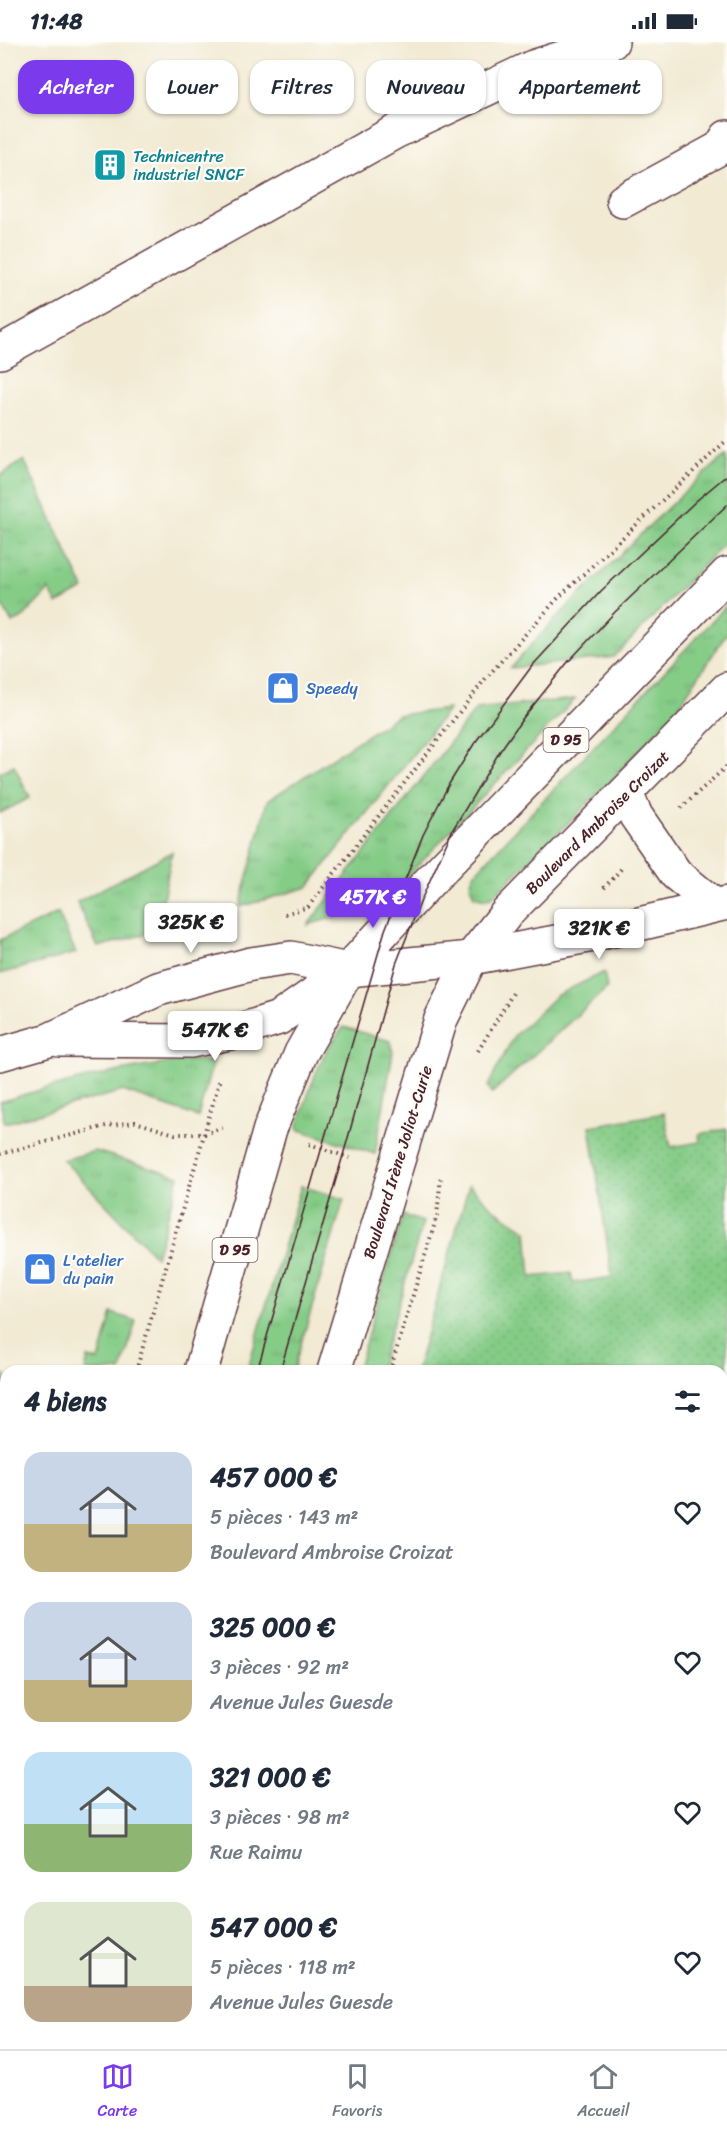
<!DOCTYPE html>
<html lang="fr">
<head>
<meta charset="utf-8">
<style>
  body { margin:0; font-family:Sriracha,sans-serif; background:#f2f2f3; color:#1f2937; height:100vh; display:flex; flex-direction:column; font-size:22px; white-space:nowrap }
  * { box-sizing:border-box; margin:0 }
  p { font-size:20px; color:#747a83 }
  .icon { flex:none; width:33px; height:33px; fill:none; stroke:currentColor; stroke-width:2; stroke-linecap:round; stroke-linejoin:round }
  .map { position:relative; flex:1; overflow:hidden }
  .side { position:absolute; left:0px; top:1323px; width:728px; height:684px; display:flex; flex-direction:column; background:#fff; border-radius:18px 18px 0 0; box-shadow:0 2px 4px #0004 }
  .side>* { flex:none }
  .banner { position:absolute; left:18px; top:18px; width:692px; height:54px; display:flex; gap:12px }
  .price { position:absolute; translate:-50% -51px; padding:0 14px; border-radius:6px; background:#fff; color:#222; font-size:20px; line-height:39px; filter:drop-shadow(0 2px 3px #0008) }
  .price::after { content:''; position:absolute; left:50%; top:36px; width:18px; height:14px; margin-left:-9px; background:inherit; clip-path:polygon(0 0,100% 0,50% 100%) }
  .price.on { background:#7c3aed; color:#fff }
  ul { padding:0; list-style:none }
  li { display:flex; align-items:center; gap:18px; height:150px; padding:0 24px }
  li span { display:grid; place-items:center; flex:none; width:168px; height:120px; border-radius:18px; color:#555 }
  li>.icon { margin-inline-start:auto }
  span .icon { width:72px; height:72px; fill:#fffc; stroke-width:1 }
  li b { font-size:26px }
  h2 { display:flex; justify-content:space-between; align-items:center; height:72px; padding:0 24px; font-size:26px }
  .chip { padding:0 21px; border-radius:18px; background:#fff; box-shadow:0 2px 4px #0004; font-size:21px; line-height:54px }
  .chip.on { background:#7c3aed; color:#fff }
  .status { display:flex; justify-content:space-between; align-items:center; height:42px; padding:0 30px; background:#fff; direction:ltr }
  .status svg { height:16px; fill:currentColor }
  .dock { display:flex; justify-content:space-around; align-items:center; height:84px; border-top:2px solid #e0e1e3; background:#fff; font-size:16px; color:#747a83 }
  .dock a { display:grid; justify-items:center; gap:3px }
  .dock .on { color:#7c3aed }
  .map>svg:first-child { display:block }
</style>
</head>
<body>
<div class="status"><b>11:48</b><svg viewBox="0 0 49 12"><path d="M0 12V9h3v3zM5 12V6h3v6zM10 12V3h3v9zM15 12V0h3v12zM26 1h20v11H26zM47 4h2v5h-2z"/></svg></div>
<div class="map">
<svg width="727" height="2007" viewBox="0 0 727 2007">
  <defs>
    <pattern id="grass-tufts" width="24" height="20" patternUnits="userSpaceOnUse" patternTransform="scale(1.5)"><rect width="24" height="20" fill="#85cc87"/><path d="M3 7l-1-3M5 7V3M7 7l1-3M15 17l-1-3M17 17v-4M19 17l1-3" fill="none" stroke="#74af75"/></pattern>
    <pattern id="garden-dots" width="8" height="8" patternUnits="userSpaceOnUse" patternTransform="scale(1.5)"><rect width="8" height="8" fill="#85cc87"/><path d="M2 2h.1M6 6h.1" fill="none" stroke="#74af75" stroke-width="1.8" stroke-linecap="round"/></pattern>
    <pattern id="water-rules" width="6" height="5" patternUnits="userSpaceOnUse" patternTransform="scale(1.5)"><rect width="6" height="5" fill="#7eb2eb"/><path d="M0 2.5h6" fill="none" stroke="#6990bf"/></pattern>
  </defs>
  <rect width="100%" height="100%" fill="#fdfcf7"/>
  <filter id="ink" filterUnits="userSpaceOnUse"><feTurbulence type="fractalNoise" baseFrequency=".0167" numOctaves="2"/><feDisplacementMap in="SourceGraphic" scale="12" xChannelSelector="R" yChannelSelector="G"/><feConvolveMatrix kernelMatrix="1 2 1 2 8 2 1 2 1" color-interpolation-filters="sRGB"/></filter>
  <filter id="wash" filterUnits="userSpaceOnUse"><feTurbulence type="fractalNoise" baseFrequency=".008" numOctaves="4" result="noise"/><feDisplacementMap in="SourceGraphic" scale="24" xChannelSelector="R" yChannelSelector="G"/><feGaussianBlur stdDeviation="1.35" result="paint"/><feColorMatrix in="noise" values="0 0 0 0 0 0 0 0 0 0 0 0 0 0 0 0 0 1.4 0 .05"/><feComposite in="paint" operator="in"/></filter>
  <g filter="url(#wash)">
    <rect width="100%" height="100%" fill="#f2ead3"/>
    <g fill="url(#grass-tufts)" stroke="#687659" stroke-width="1.5">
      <path d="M727 413V499L614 615 511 626C547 584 586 546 626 507 658 475 691 442 727 413Z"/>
      <path d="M24 418 84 547 57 562 49 548 21 577 12 581 0 559V434Z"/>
      <path d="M727 563V591L677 667 609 741 493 854 485 857 474 854 470 844 473 833Z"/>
      <path d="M575 657 386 857 373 864 308 883 476 667Z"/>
      <path d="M449 667 308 845 240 865 267 759 398 673Z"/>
      <path d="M14 723 30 756 0 771V730Z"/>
      <path d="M172 810 157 889 98 905 77 860Z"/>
      <path d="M58 871 76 911 0 932V898Z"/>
      <path d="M604 930 607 946 492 1051 488 1044 514 994 557 953Z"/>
      <path d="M344 985 390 999 393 1010 375 1112 297 1087C308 1053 318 1012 344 985Z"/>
      <path d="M194 1018 213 1020 198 1075 123 1049 5 1081 0 1060C63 1040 128 1025 194 1018Z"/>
      <path d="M95 1109 179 1134 156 1215 63 1118Z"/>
      <path d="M301 1144 344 1157 293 1329H247Z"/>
      <path d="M403 1173 423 1180 379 1329H357Z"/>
      <path d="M112 1271 136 1279 121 1329H85L88 1316 99 1319Z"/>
      <path d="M0 1331 6 1333V1456L1 1471Z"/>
      <path d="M0 1527 6 1550V1611L0 1619Z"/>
      <path d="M50 2001H96L95 2007H48Z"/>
      <path d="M221 2001H247L245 2007H219Z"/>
    </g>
    <path fill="url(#garden-dots)" stroke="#687659" stroke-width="1.5" d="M664 1071 671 1105 700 1100 699 1092 727 1087V1328L723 1329 720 1322 679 1329H660L658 1323 647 1325 648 1329H416L469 1143 494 1167 527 1189 531 1235 571 1231 573 1241 612 1235 590 1084Z"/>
    <path fill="url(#water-rules)" stroke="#64688b" stroke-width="1.5" d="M727 1642V1704H722V1643Z"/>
  </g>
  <g filter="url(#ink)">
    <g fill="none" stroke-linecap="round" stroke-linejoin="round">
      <g stroke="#633d44" stroke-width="36">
        <g id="minor">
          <path d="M623 159 720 106 727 95"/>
          <path d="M0 310 395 90 533 25 612 0"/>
          <path d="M626 751 636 774 676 832 714 863"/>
          <path d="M59 998 190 999 234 990 279 976 348 928"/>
          <path d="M0 1012 49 998 158 947 251 922 291 916 348 928 471 916 593 893 727 861"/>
          <path d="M722 1479 727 1478"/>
        </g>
      </g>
      <g stroke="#633d44" stroke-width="36">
        <g id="major">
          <path d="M201 1329 270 1087 301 1011 348 928 428 841 727 532"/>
          <path d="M334 1329 441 977 471 916 507 871 727 647"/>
          <path d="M1 2007 6 1991"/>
          <path d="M135 2007 137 2001"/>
        </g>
      </g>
      <g stroke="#633d44" stroke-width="4" stroke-dasharray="1.5 4.5" stroke-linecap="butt">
        <path d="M681 766 727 724"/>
        <path d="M604 846 621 827"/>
        <path d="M285 872 308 865 486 636 559 555 727 398"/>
        <path d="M478 1009 513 951"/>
        <path d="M309 1102 353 1117"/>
        <path d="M0 1112 106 1084 135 1080 175 1092H205L226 1084"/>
        <path d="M136 1329 220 1037"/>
        <path d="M390 1329 437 1174 441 1134"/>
        <path d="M0 1801 6 1780"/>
        <path d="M0 1912 6 1892"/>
        <path d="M200 2007 202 2001"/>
      </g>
      <use href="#minor" stroke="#fff" stroke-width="33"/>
      <use href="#major" stroke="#fff" stroke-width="33"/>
      <g stroke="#4a1f2b" stroke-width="1.5">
        <path d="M257 1329 385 888 423 793 449 742 474 702 532 624 601 549 696 459 727 433"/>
        <path d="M280 1329 346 1103 396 922 422 856 452 789 500 709 523 676 568 620 615 570 727 463"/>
        <path d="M59 2007 60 2001"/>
        <path d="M81 2007 83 2001"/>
      </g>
    </g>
  </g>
  <defs>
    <g id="building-square" transform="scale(1.725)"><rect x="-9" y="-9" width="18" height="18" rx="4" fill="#0f9aa8" stroke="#fdfcf7"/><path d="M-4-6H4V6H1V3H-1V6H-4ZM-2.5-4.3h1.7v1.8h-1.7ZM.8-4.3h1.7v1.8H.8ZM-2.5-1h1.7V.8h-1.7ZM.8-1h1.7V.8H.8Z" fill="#fff"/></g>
    <g id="shop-square" transform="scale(1.725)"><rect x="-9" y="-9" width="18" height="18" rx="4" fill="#3f7fe0" stroke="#fdfcf7"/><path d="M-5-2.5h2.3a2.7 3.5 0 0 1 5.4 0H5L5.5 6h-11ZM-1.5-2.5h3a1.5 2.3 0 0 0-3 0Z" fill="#fff"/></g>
  </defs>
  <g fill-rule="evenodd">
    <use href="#building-square" x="110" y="123"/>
    <use href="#shop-square" x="283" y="646"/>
    <use href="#shop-square" x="40" y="1227"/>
  </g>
  <g text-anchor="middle" stroke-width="4.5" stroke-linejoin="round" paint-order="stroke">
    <g fill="#fdfcf7" stroke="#806168" stroke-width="1.5">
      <rect x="543.5" y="686" width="45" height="24" rx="4.5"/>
      <rect x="212.5" y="1196" width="45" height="24" rx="4.5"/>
    </g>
    <g font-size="15" font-weight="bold" fill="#4a1f2b">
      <text x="566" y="703">D 95</text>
      <text x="235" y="1213">D 95</text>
    </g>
    <g font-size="16" fill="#0d838f" stroke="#fdfcf7" text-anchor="start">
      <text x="133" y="120">Technicentre<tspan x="133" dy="18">industriel SNCF</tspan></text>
    </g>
    <g font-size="16" fill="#366cbe" stroke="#fdfcf7" text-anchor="start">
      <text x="306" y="652">Speedy</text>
      <text x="63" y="1224">L'atelier<tspan x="63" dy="18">du pain</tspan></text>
    </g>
    <g font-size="16" fill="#4a1f2b" stroke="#fdfcf7">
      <text transform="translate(597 780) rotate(-45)" y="6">Boulevard Ambroise Croizat</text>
      <text transform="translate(397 1120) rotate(-73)" y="6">Boulevard Irène Joliot-Curie</text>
    </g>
  </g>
</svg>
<b class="price on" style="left:373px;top:887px">457K €</b>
<b class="price" style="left:191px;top:912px">325K €</b>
<b class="price" style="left:599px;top:918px">321K €</b>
<b class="price" style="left:215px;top:1020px">547K €</b>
<div class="banner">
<a class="chip on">Acheter</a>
<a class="chip">Louer</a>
<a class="chip">Filtres</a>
<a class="chip">Nouveau</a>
<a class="chip">Appartement</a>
</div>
<section class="side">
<h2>4 biens<svg class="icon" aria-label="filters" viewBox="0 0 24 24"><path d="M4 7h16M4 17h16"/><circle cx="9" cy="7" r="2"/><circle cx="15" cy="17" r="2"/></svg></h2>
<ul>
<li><span style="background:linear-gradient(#c9d6e8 60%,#c2b280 0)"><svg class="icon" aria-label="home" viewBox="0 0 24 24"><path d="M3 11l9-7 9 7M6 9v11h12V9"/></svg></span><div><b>457 000 €</b><p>5 pièces · 143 m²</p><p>Boulevard Ambroise Croizat</p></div><svg class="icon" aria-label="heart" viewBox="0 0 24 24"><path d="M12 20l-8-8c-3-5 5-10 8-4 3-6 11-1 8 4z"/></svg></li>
<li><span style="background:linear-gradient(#c9d6e8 65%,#c2b280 0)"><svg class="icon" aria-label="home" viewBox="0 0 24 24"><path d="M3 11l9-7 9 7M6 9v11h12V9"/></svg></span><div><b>325 000 €</b><p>3 pièces · 92 m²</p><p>Avenue Jules Guesde</p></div><svg class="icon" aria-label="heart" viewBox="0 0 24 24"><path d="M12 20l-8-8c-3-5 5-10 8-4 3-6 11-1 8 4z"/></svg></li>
<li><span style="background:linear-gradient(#bfe0f5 60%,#8fb573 0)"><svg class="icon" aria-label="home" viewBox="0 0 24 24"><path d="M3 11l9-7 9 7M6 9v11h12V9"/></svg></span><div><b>321 000 €</b><p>3 pièces · 98 m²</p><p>Rue Raimu</p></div><svg class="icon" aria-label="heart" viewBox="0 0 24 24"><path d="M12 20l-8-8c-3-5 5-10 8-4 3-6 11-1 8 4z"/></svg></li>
<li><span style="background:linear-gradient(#dfe7d0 70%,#b9a48a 0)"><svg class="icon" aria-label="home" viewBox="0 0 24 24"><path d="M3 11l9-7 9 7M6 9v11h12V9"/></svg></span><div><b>547 000 €</b><p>5 pièces · 118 m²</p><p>Avenue Jules Guesde</p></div><svg class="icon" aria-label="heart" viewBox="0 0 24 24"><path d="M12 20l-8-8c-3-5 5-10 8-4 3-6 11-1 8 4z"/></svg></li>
</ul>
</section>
</div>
<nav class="dock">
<a class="on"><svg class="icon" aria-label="map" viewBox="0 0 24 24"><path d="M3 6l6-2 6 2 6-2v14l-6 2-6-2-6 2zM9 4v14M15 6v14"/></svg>Carte</a>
<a><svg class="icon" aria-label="saved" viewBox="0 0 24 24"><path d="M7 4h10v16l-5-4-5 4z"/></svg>Favoris</a>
<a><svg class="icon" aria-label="home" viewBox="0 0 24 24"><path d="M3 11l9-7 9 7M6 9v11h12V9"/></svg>Accueil</a>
</nav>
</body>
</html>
